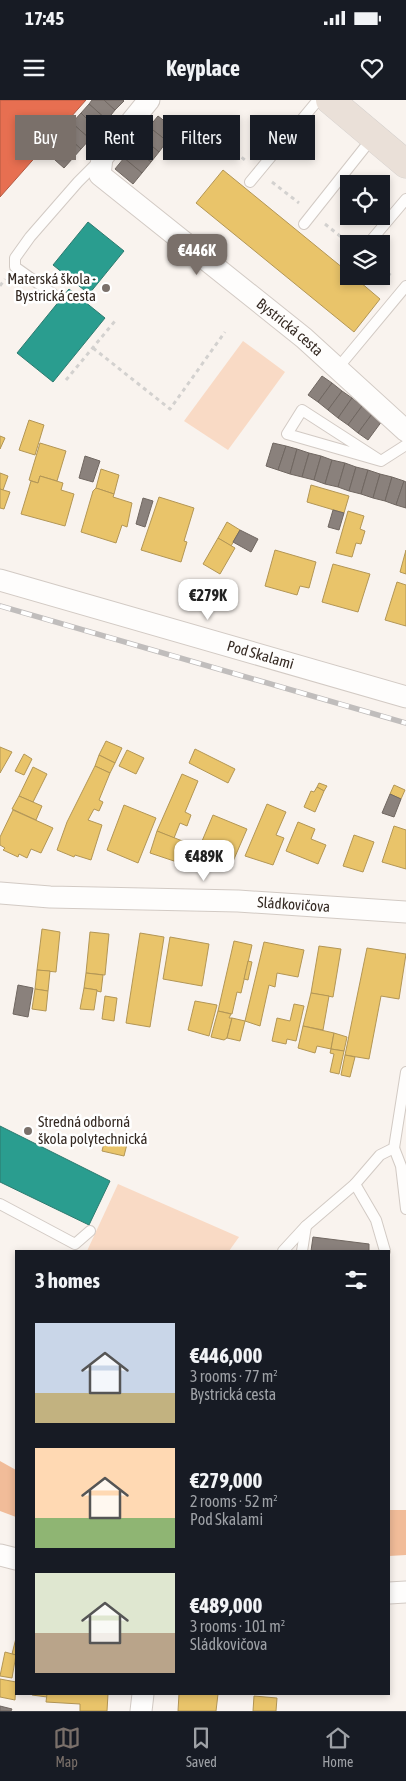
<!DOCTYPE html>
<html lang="en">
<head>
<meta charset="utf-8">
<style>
  body { margin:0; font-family:"Asap Condensed",sans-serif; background:#242831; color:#f1f3f6; height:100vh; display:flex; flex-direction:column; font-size:19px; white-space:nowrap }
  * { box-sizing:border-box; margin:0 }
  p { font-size:16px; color:#9ea1a6 }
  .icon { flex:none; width:28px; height:28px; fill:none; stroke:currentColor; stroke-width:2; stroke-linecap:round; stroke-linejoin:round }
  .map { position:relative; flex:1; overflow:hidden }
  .drawer { position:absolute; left:15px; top:1150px; width:375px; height:445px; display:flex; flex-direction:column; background:#171b24; border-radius:0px; box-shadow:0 2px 8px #0003 }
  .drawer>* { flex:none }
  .hud { position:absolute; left:15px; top:15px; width:376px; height:45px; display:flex; gap:10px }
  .fabs { position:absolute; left:340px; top:75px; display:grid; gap:10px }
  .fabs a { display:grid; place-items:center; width:50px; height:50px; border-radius:0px; background:#171b24; box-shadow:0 2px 8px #0003; font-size:25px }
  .price { position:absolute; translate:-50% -42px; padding:0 11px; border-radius:10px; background:#fff; color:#222; font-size:16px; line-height:32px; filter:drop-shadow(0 1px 2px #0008) }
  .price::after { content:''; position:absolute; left:50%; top:30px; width:15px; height:11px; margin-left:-8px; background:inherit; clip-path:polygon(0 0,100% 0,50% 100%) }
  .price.on { background:#7a706a; color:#fff }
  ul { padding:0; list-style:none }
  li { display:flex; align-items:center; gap:15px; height:125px; padding:0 20px }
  li span { display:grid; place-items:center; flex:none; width:140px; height:100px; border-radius:0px; color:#555 }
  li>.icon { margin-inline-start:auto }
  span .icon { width:60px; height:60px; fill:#fffc; stroke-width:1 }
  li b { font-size:21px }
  h2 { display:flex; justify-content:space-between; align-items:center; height:60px; padding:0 20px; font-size:21px }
  .pill { padding:0 18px; border-radius:0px; background:#171b24; box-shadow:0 2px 8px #0003; font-size:18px; line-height:45px }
  .pill.on { background:#7a706a; color:#fff }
  .status { display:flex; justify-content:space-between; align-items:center; height:35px; padding:0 25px; background:#171b24; direction:ltr }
  .status svg { height:14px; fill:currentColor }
  header { display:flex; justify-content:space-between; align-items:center; height:65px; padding:0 20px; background:#171b24; font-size:22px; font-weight:700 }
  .tab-bar { display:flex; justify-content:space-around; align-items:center; height:70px; border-top:1px solid #363941; background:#171b24; font-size:14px; color:#9ea1a6 }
  .tab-bar a { display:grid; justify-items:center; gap:2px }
  .tab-bar .on { color:#7a706a }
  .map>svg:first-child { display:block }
</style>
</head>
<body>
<div class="status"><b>17:45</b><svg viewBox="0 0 49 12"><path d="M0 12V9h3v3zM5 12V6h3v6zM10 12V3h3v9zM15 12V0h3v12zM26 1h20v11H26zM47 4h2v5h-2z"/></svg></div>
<header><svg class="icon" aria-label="menu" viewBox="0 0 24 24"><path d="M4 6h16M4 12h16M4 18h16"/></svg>Keyplace<svg class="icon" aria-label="heart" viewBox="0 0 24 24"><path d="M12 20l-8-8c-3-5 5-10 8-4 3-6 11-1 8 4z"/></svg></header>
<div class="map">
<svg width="406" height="1611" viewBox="0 0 406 1611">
  <rect width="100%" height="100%" fill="#f9f3ee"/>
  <g fill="#f9dac5">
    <path d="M243 241 285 272 228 350 184 321Z"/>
    <path d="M118 1084 239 1137 229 1151H87Z"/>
  </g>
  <g fill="#f1bc99">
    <path d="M0 1361 16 1370V1417L0 1411Z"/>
    <path d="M389 1410H406V1455L389 1456Z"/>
  </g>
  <g fill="#e9c46a" stroke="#b39655">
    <path d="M223 70 349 173V176H353L380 199 354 232 196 103Z"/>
    <path d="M29 320 44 325 35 355 19 350Z"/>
    <path d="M0 336 5 338 0 349Z"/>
    <path d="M40 343 66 351 57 381 40 376 38 383 29 380Z"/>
    <path d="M101 369 119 375 114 394 96 388Z"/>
    <path d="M0 373 8 376 3 390 0 389Z"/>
    <path d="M40 376 63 383 61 390 74 394 65 426 21 414 31 381 38 383Z"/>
    <path d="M311 385 349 396 344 413 307 402Z"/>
    <path d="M96 388 114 394 113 397 132 403 127 427 122 425 116 443 81 432 93 391Z"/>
    <path d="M0 389 10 392 4 409 0 408Z"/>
    <path d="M159 397 194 408 184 441 187 442 181 462 141 450Z"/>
    <path d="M348 411 364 416 360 429 365 431 361 444 356 443 352 457 336 453Z"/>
    <path d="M227 422 240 430 231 446 218 438Z"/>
    <path d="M218 438 235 448 220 474 203 464Z"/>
    <path d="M275 450 316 462 309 488 300 486 297 495 265 486Z"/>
    <path d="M406 450V474L400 472Z"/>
    <path d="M333 464 370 474 358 512 322 502Z"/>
    <path d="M397 482 406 485V526L385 520Z"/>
    <path d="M106 641 122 648 115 663 99 655Z"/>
    <path d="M0 647 12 652 0 673Z"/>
    <path d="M195 649 235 669 228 683 189 663Z"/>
    <path d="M127 650 144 658 136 674 119 666Z"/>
    <path d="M24 654 32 659 24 675 15 671Z"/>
    <path d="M99 655 115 663 110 673 95 666Z"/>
    <path d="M95 666 110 673 99 700 103 702 99 711 94 709 88 720 102 725 91 760 75 755 74 757 57 750 67 722Z"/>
    <path d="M33 667 47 674 33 702 19 696Z"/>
    <path d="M182 674 198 681 185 712 191 715 187 726 180 723 174 738 157 731Z"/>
    <path d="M319 683 327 686 324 691 317 687Z"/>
    <path d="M394 685 405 690 401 699 390 694Z"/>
    <path d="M317 687 324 691 315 712 304 707 311 691 314 692Z"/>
    <path d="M19 696 42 706 36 720 12 709Z"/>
    <path d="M267 704 286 712 276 735 284 738 273 765 245 756Z"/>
    <path d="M124 705 156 718 138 763 107 750Z"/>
    <path d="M13 710 53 728 41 753 31 749 27 758 19 754 18 757 3 750 5 748 0 745V737Z"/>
    <path d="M213 715 247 729 231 766 197 753Z"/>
    <path d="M298 722 315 729 311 739 326 745 318 764 286 751Z"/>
    <path d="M394 726 406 730V769L382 762Z"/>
    <path d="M157 731 190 744 183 764 150 753Z"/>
    <path d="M354 735 374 742 363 772 343 766Z"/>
    <path d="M42 829 60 832 56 872 37 870Z"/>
    <path d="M90 832 109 834 105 875 86 873Z"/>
    <path d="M140 833 164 837 150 927 126 923Z"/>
    <path d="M170 837 209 844 202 886 163 879Z"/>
    <path d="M234 841 252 845 241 893 237 892 232 914 218 911Z"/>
    <path d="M264 842 304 850 298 877 277 873 275 887 269 885 260 926 245 921Z"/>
    <path d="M319 846 341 849 333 897 311 893Z"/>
    <path d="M367 848 406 854 399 899 381 896 369 959 345 955Z"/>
    <path d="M248 861 252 862 248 880 244 879Z"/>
    <path d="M37 870 50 871 48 891 35 889Z"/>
    <path d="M86 873 103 875 101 892 97 891V890L84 888Z"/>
    <path d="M84 888 97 890 94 910 80 909Z"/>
    <path d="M35 889 48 891 46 911 32 909Z"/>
    <path d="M311 893 329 896 323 930 303 926Z"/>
    <path d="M105 896 117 898 114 921 102 919Z"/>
    <path d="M195 901 217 905 209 936 188 930Z"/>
    <path d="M294 904 304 906 296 941 287 939 286 944 272 941 277 918 290 921Z"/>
    <path d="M218 911 231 914 229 918H232L227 938 224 940 211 937Z"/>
    <path d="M232 918 245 921 240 941 227 938Z"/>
    <path d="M303 926 334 933 331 949 317 946 315 953 298 948Z"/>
    <path d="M334 933 347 937 344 951 331 949Z"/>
    <path d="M331 949 344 951 339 974 330 972 334 954 330 953Z"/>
    <path d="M345 955 355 957 350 977 341 975Z"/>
    <path d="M105 1039 127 1044 124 1056 102 1051Z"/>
    <path d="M16 1538V1555L12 1554Z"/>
    <path d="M5 1552 16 1555 12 1578 0 1576Z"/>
    <path d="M0 1579 16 1582 15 1600 0 1597Z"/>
    <path d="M32 1594H47V1597L32 1595Z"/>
    <path d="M47 1594H108L107 1611H80V1604L46 1602Z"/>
    <path d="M179 1594H218L216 1611H178Z"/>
    <path d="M254 1596 277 1598 276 1611H253Z"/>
  </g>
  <path fill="#e76f51" stroke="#b25a43" d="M0 0H86L0 97Z"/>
  <g fill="#2a9d8f" stroke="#2d7a6f">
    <path d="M88 122 124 151 89 194 53 165Z"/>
    <path d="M69 189 105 218 53 282 17 253Z"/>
    <path d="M0 1026 110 1081 89 1125 0 1082Z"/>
  </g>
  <g fill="#8a817c" stroke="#706761">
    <path d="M92 0H104L115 10 107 20 89 4Z"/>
    <path d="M104 0H123L124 1 115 10Z"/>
    <path d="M89 4 107 20 98 30 81 13Z"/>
    <path d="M81 13 98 30 90 39 72 23Z"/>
    <path d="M158 16 176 30 167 41 149 27Z"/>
    <path d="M72 23 90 39 81 49 63 33Z"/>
    <path d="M149 27 167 41 159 52 141 37Z"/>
    <path d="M63 33 81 49 73 58 55 42Z"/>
    <path d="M141 37 159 52 151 62 133 48Z"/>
    <path d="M55 42 73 58 64 68 46 52Z"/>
    <path d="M133 48 151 62 142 73 124 58Z"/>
    <path d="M124 58 142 73 133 84 115 69Z"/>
    <path d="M322 276 332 283 318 302 308 295Z"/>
    <path d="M332 283 342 291 328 310 318 302Z"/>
    <path d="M342 291 352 298 338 318 328 310Z"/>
    <path d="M352 298 362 306 348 325 338 318Z"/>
    <path d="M362 306 372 314 358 333 348 325Z"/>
    <path d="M372 314 382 321 368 340 358 333Z"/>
    <path d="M273 343 286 346 278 370 266 366Z"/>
    <path d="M286 346 297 349 290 374 278 370Z"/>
    <path d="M297 349 309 353 302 377 290 374Z"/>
    <path d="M309 353 321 356 314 380 302 377Z"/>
    <path d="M85 356 100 361 93 382 79 378Z"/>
    <path d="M321 356 332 360 325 384 314 380Z"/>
    <path d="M332 360 345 363 338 387 325 384Z"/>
    <path d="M345 363 356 367 349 391 338 387Z"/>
    <path d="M356 367 368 370 361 394 349 391Z"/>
    <path d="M368 370 380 374 373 398 361 394Z"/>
    <path d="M380 374 392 377 385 401 373 398Z"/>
    <path d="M392 377 404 381 396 405 385 401Z"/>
    <path d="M404 381 406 382V408L396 405Z"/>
    <path d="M143 398 153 401 145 427 136 424Z"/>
    <path d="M333 410 344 413 339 430 328 427Z"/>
    <path d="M240 430 258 439 251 452 233 442Z"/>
    <path d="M390 694 401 699 394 717 382 713Z"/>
    <path d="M18 885 33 888 28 917 13 914Z"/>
    <path d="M313 1137 369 1144V1151H311Z"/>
    <path d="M0 1606 12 1609 11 1611H0Z"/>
  </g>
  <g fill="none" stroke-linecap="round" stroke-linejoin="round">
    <g stroke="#d2cac4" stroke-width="12">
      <g id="service">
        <path d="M250 82 318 0"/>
        <path d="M304 124 373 37"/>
        <path d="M368 144 406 99"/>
        <path d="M53 194 15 167V158L30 137 78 82 100 60"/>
        <path d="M337 269 406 186"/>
        <path d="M381 361 302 310 287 334 381 361 406 345"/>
        <path d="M394 1048 401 1066 406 1109"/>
        <path d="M355 1084 376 1120 385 1151"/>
        <path d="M0 1104 75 1144 90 1131"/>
        <path d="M283 1151 306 1126 355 1084 380 1055 394 1048 406 972"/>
        <path d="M302 1151 306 1126"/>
      </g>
    </g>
    <g stroke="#d2cac4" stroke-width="23">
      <g id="minor">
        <path id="s1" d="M149 0 102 58 100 75 304 238 406 331"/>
        <path id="s2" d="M0 480 406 597"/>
        <path id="s3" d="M0 793 50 797 238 801 406 812"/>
        <path d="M0 1455 16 1459"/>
        <path d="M389 1493 406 1492"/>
        <path d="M141 1611 143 1594"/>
      </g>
    </g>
    <g stroke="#d4d0cd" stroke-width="29">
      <path id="primary" d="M330 0 406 64"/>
    </g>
    <g stroke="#d3d1cf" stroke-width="3" stroke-dasharray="4 4" stroke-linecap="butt">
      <path d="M217 37 246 61"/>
      <path d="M272 82 299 103"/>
      <path d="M325 124 350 144"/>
      <path d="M381 168 393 177"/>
      <path d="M0 186 5 179"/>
      <path d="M93 248 170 309 225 232"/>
      <path d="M66 280 115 221"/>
    </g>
    <use href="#service" stroke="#fefdfc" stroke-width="10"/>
    <use href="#minor" stroke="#fefdfc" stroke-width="21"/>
    <use href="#primary" stroke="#eae0d8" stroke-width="28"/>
    <g stroke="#c0bdbc" stroke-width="5.5">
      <path id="rail" d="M0 506 406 623"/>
    </g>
    <use href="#rail" stroke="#fff" stroke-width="4" stroke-dasharray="11" stroke-linecap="butt"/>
  </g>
  <g fill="#7a706a" stroke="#fff" stroke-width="2">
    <circle cx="106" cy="188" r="5"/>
    <circle cx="28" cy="1031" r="5"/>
  </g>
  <g text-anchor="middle" stroke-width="5" stroke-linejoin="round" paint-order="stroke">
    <g font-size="15" fill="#352a23" stroke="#fff" text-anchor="end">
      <text x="96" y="184">Materská škola -<tspan x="96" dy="17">Bystrická cesta</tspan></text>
      <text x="38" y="1027" text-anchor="start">Stredná odborná<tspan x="38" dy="17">škola polytechnická</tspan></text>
    </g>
    <g font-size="15" fill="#352a23" stroke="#fff">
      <text dy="5" stroke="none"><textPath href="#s1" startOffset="335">Bystrická cesta</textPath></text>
      <text dy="5" stroke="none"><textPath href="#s2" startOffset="271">Pod Skalami</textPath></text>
      <text dy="5" stroke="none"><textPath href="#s3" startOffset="294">Sládkovičova</textPath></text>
    </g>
  </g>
</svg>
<div class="fabs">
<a><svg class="icon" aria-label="locate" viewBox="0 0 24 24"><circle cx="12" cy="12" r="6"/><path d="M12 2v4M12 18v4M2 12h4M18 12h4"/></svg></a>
<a><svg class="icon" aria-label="layers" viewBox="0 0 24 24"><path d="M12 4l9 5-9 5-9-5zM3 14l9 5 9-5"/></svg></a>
</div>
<b class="price on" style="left:197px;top:176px">€446K</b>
<b class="price" style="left:208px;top:521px">€279K</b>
<b class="price" style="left:204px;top:782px">€489K</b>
<div class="hud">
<a class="pill on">Buy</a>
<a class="pill">Rent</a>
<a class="pill">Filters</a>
<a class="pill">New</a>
</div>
<section class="drawer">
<h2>3 homes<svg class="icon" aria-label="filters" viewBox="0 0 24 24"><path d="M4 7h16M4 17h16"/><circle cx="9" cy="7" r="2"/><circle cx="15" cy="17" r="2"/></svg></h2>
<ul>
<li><span style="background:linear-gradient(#c9d6e8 70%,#c2b280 0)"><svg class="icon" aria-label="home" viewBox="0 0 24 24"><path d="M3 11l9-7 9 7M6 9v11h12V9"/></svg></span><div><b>€446,000</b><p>3 rooms · 77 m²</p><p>Bystrická cesta</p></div></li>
<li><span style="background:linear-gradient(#ffd9b3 70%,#8fb573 0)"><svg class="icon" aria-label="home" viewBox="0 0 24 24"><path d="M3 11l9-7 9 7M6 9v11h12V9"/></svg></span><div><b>€279,000</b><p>2 rooms · 52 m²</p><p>Pod Skalami</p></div></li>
<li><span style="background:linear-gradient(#dfe7d0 60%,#b9a48a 0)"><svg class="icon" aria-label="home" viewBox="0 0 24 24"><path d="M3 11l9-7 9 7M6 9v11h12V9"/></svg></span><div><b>€489,000</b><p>3 rooms · 101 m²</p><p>Sládkovičova</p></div></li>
</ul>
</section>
</div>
<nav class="tab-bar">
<a class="on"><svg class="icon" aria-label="map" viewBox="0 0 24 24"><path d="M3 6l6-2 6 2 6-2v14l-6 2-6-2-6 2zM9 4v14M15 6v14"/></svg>Map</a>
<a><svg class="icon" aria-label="saved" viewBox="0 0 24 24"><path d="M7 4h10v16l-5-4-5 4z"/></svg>Saved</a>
<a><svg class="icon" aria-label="home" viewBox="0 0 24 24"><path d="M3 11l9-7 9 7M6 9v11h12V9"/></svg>Home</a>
</nav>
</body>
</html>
